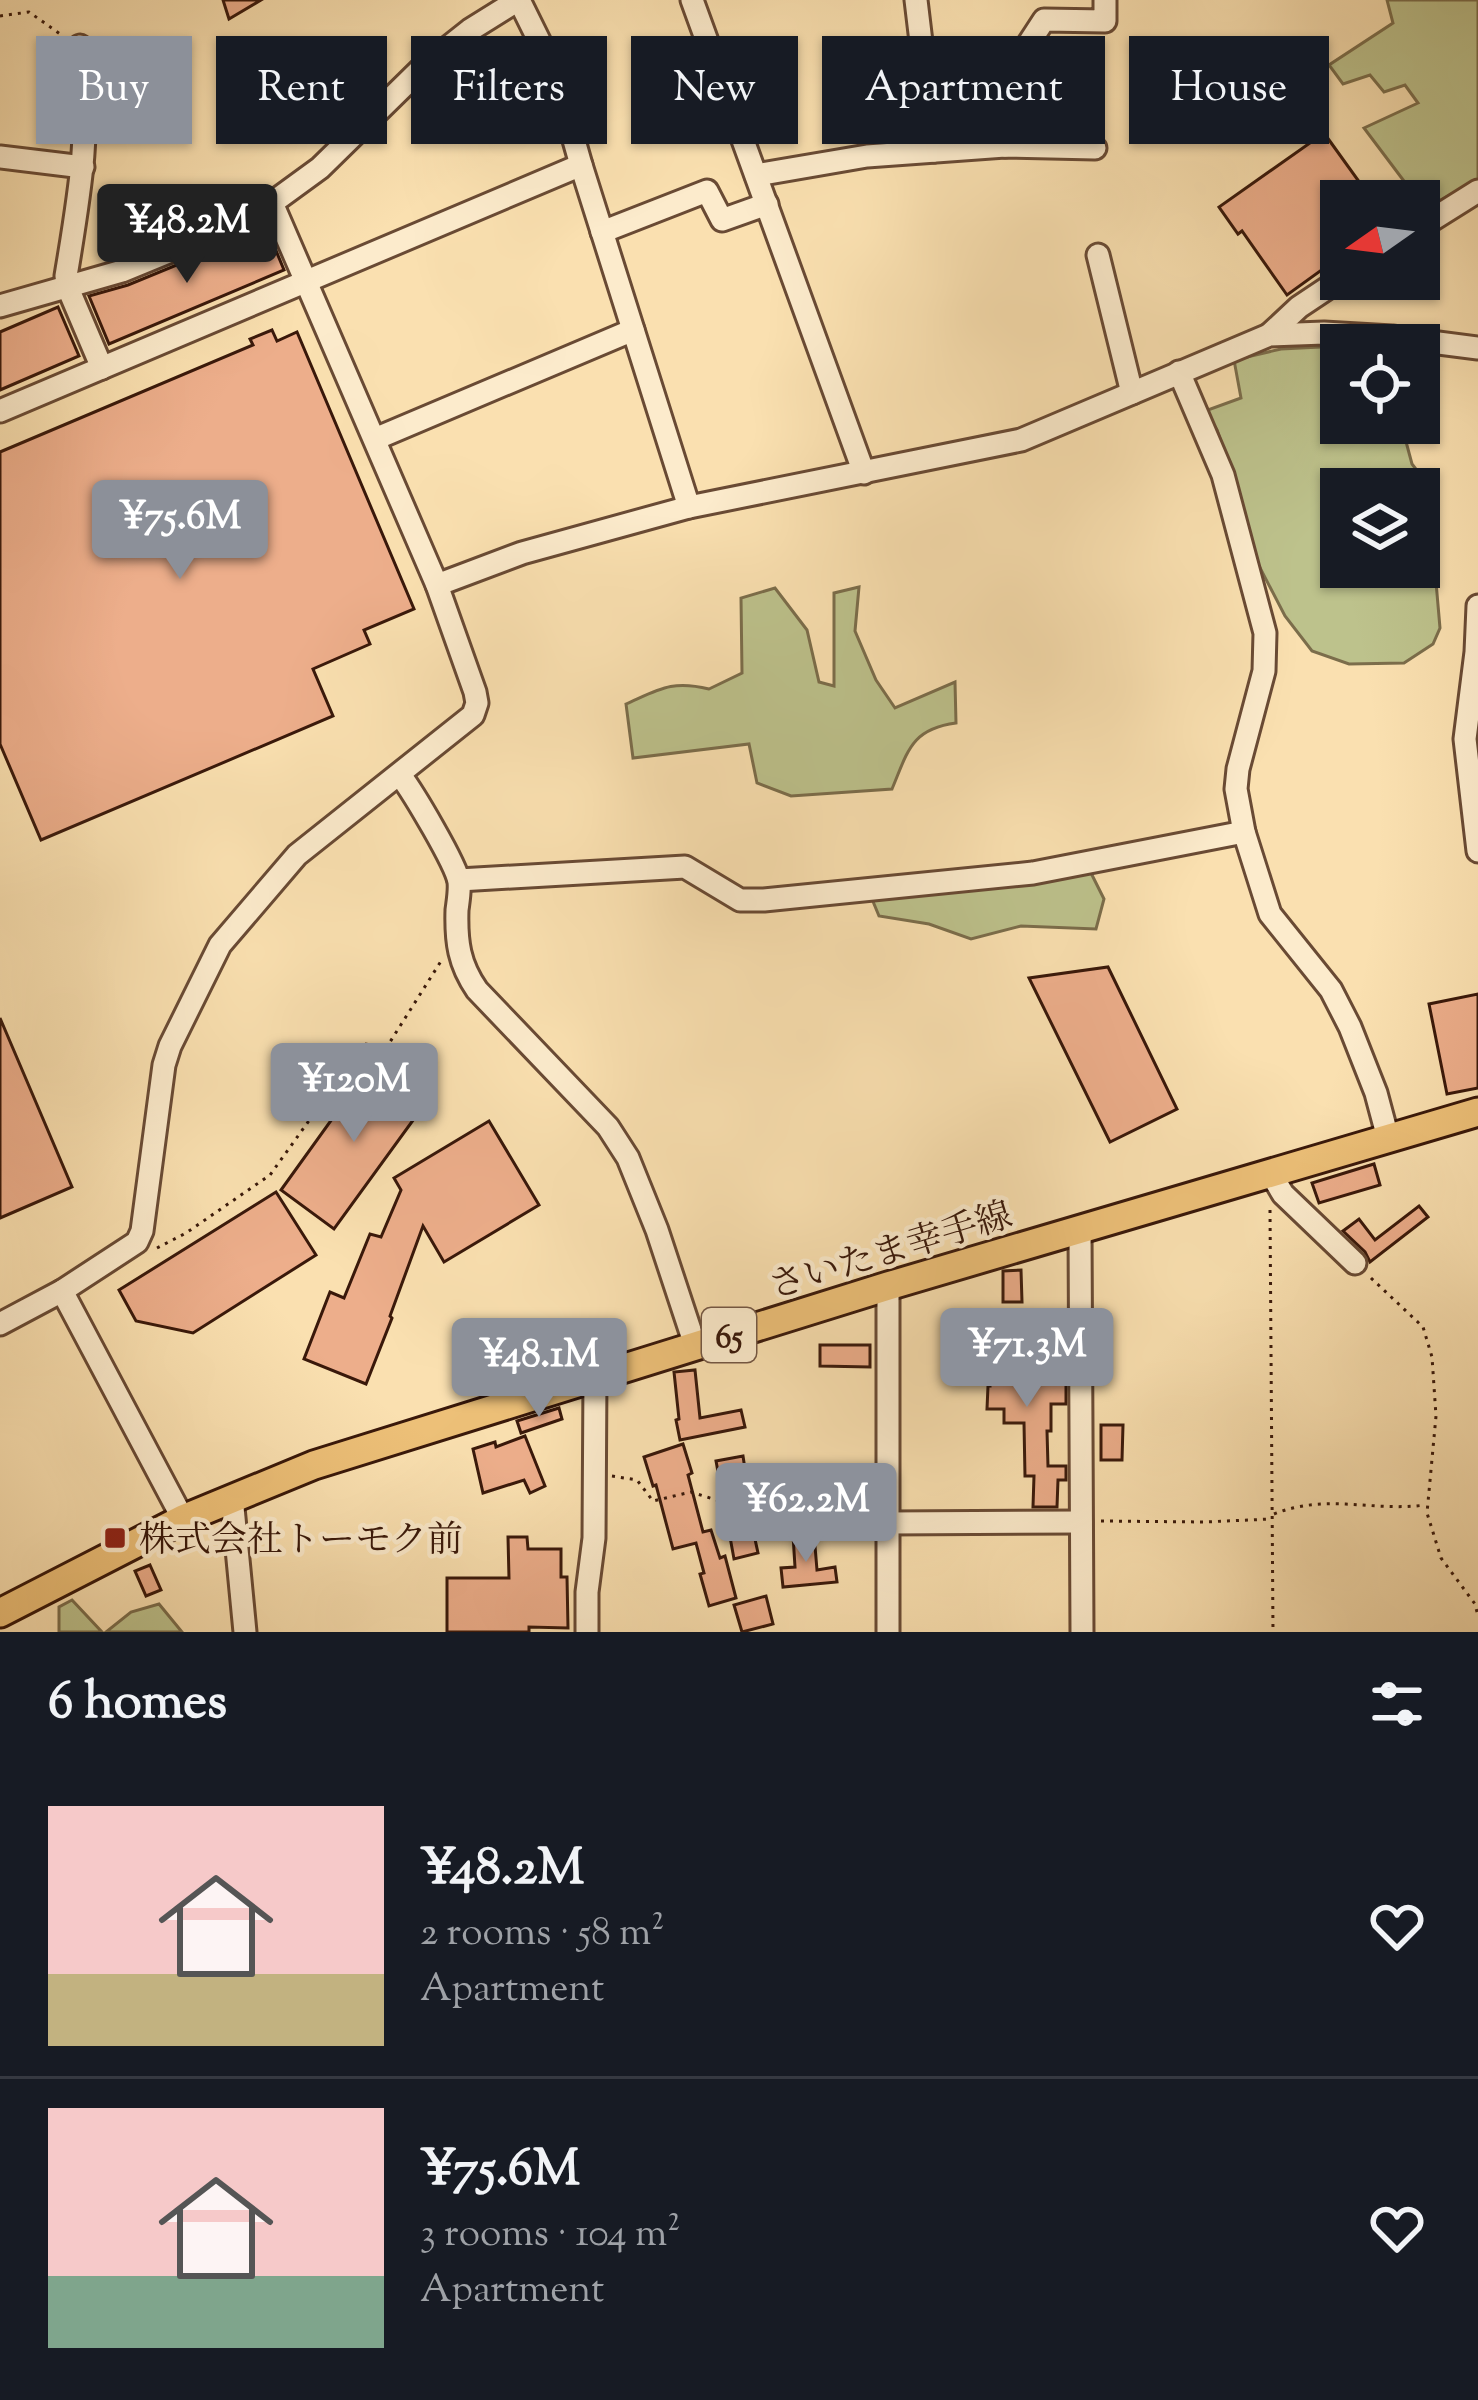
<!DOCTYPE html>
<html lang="en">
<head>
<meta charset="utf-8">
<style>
  body { margin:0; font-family:"Sorts Mill Goudy","Noto Serif JP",serif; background:#242831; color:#f1f3f6; height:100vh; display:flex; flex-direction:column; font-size:45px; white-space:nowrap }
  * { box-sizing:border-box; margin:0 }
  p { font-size:39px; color:#9ea1a6 }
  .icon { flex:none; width:66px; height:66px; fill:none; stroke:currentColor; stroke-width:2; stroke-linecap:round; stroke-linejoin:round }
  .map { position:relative; height:1632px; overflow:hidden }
  .panel { display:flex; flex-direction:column; background:#171b24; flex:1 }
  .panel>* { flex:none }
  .hud { position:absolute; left:36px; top:36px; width:1407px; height:108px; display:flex; gap:24px }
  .needle { width:78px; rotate:256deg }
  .controls { position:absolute; left:1320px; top:180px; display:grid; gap:24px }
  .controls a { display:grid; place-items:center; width:120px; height:120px; border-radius:0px; background:#171b24; box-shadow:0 3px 9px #0004; font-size:60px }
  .price { position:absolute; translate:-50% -102px; padding:0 27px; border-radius:12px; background:#8c9099; color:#fff; font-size:39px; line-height:78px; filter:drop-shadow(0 3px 6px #0008) }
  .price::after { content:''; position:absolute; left:50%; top:72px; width:36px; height:27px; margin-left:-18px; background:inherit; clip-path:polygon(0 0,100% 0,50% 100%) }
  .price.on { background:#222; color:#fff }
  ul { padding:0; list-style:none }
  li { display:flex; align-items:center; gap:36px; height:300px; padding:0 48px }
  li+li { border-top:3px solid #363941 }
  li span { display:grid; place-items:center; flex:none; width:336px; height:240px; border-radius:0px; color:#555 }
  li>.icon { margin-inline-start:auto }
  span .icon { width:144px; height:144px; fill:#fffc; stroke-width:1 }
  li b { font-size:51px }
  h2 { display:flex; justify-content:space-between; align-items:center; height:144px; padding:0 48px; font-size:51px }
  .chip { padding:0 42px; border-radius:0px; background:#171b24; box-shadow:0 3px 9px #0004; font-size:42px; line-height:108px }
  .chip.on { background:#8c9099; color:#fff }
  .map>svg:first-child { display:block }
</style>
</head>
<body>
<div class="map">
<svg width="1478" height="1632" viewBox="0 0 1478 1632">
  <rect width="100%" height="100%" fill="#fae0b0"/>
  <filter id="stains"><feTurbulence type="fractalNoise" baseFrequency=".00167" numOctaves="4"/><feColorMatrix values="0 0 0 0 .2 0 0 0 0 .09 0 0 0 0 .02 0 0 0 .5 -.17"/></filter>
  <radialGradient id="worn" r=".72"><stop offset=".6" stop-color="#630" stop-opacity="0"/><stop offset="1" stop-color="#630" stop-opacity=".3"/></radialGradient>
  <g fill="#bdc28c" stroke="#7b6d4b" stroke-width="3" fill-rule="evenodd">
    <path d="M1387 0H1478V179L1425 209 1364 128 1418 103 1405 85 1384 92 1370 75 1343 84 1329 65 1393 23Z"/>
    <path d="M1341 346V423H1401L1412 464 1435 494 1434 559 1440 628 1433 644 1404 663 1349 664 1312 651 1285 616 1256 560 1236 486 1217 430 1205 411 1241 398 1234 360 1281 349ZM1341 489H1419V567H1341Z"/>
    <path d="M859 587 855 631 876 680 895 708 955 682 956 723C911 729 908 751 892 789L791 796 757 783 749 744 633 758 626 704C660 689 672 680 709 689L742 673 741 598 775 588 807 630 819 682 834 686V593Z"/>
    <path d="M1089 869 1104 899 1096 929 1021 926 971 939 929 924 879 916 872 899Z"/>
    <path d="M72 1600 102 1632H59V1607Z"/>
    <path d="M159 1604 182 1632H106L131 1612Z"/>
  </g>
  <g fill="#edae8b" stroke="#39180a" stroke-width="3">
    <path d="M223 0H261L229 19Z"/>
    <path d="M1324 133 1373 201H1341V256L1287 295 1242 231 1238 234 1219 207Z"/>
    <path d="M265 224 284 270 109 344 89 296 128 285 240 239Z"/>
    <path d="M58 307 79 356 0 390V332Z"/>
    <path d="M272 330 277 341 297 332 414 609 364 630 370 644 313 669 333 716 41 840 0 744V452L253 345 250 339Z"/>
    <path d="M1108 967 1177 1109 1110 1142 1029 978Z"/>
    <path d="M1478 994V1088L1447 1094 1429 1004Z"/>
    <path d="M0 1018 72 1187 0 1218Z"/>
    <path d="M373 1062 427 1101 334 1229 281 1190Z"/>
    <path d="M489 1121 539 1205 444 1262 423 1226 390 1316 392 1318 366 1384 304 1359 330 1292 344 1298 370 1234 381 1237 401 1190 394 1178Z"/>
    <path d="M1374 1164 1380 1185 1319 1203 1312 1183Z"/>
    <path d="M276 1192 316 1255 193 1333 136 1321 119 1290Z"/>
    <path d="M1419 1206 1428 1217 1370 1262 1365 1252 1343 1231 1359 1219 1375 1240Z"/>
    <path d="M1021 1270 1022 1302H1003V1271Z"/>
    <path d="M990 1319H1011V1368L1040 1369V1373H1066V1404H1051V1431H1047L1048 1466H1066V1480H1058L1057 1507H1033L1034 1476H1025L1024 1423H1004V1409H987L988 1386H990Z"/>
    <path d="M820 1345H870V1367L820 1366Z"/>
    <path d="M695 1370 700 1418 741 1410 745 1427 680 1440 676 1420 679 1419 674 1372Z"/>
    <path d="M559 1408 562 1419 521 1433 517 1421Z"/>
    <path d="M1101 1425H1123L1122 1460H1101Z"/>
    <path d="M525 1436 545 1486 530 1493 524 1480 483 1493 473 1449 495 1442 496 1447Z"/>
    <path d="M683 1444 692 1473 688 1475 703 1532 711 1530 720 1558 725 1556 736 1598 709 1606 700 1574 704 1573 696 1543 673 1549 656 1485 653 1486 644 1457Z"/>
    <path d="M743 1456 748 1489 722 1493 716 1461Z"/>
    <path d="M751 1521 758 1553 734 1559 728 1526Z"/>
    <path d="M814 1534 817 1570 835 1567 837 1582 783 1587 781 1568 795 1567 793 1535Z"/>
    <path d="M508 1537H527L528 1549H561V1577H567L568 1628 529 1627V1632H447V1578H509Z"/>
    <path d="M150 1565 161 1590 146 1596 135 1571Z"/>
    <path d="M766 1596 773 1624 742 1632 734 1605Z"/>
  </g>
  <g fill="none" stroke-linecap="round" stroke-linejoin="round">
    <g stroke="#694a34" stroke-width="27">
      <g id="minor">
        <path d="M519 0 555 73 581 165 689 507"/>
        <path d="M692 0 864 473"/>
        <path d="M916 0 934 151"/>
        <path d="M80 46C92 126 79 197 66 276L68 288 102 368"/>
        <path d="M1005 146V80L1044 20 1105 21V0"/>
        <path d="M0 157 83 167"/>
        <path d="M756 175 867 156 1005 146 1095 148"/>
        <path d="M1419 228 1478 191"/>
        <path d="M602 232 707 191 722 220 767 204"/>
        <path d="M1098 255 1132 393"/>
        <path d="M0 306 122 271 234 225 272 203 320 168 422 68 470 30 518 0"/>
        <path d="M1270 334 1299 307 1341 279"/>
        <path d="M1179 372 1223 475 1265 633 1264 671 1238 769 1236 789 1244 832 1270 914 1331 990 1350 1027 1376 1093 1388 1138"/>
        <path d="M0 411 581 165"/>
        <path d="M375 439 633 330"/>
        <path d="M437 585 522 553 689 507 1021 440 1269 335 1324 333 1392 337 1478 348"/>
        <path d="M1478 606 1476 652 1465 739 1478 851"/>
        <path d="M400 775C413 792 456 864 459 882 460 891 458 902 457 910 456 942 459 964 477 990L608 1127 628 1158 657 1230 695 1345"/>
        <path d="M459 880 685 867 740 900H764L1033 873 1244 832"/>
        <path d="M1270 1172 1283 1194 1355 1263"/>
        <path d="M1080 1230 1082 1632"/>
        <path d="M888 1286V1632"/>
        <path d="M62 1291 183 1519"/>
        <path d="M0 1324 62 1291 137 1242 142 1231 164 1065 170 1046 220 945 297 855 473 715 477 703 475 692 437 585 272 203"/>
        <path d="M232 1497 245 1632"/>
        <path d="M888 1523 1081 1522"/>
        <path d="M587 1632V1592L594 1538 595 1376"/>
      </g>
    </g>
    <g stroke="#39180a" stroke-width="33">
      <path id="major" d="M0 1613 183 1519 314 1465 888 1286 1478 1112"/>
    </g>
    <g stroke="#39180a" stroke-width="3" stroke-dasharray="3 6" stroke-linecap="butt">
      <path d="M0 16 29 12 63 36"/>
      <path d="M1270 1210 1273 1632"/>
      <path d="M157 1248 186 1233 270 1175 364 1044 382 1046 390 1042 443 958"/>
      <path d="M1371 1278 1423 1327 1432 1357 1436 1416 1427 1513 1441 1558 1475 1604 1478 1616"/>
      <path d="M612 1476 637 1480 653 1501 691 1492 726 1503 784 1492 869 1486"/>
      <path d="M1274 1514C1327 1493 1372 1512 1425 1505"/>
      <path d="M1101 1521 1204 1522 1271 1519"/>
    </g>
    <use href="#minor" stroke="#fcebcc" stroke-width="21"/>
    <use href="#major" stroke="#edc078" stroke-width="27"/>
  </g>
  <rect fill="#8f2418" stroke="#fcebcc" stroke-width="4.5" x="103" y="1526" width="24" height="24" rx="6"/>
  <g text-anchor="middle" stroke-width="9" stroke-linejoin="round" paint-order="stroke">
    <rect fill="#fcebcc" stroke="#745744" stroke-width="3" x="702" y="1308" width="54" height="54" rx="9"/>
    <g font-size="33" font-weight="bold" fill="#39180a">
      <text x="729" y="1347">65</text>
    </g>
    <g font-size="36" fill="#39180a" stroke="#fcebcc">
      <text transform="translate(890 1249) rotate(-17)" y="13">さいたま幸手線</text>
    </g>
    <g font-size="36" fill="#39180a" stroke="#fcebcc" text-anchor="start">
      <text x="139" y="1551">株式会社トーモク前</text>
    </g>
  </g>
  <rect width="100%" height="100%" filter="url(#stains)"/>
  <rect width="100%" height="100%" fill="url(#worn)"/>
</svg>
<div class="controls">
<a><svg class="needle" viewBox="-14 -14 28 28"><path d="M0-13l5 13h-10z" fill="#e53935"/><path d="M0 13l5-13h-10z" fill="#9ea1a6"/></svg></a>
<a><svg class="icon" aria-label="locate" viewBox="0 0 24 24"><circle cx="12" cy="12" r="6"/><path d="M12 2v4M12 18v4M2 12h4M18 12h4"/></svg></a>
<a><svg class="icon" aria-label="layers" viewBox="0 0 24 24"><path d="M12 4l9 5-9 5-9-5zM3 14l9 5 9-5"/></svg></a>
</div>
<b class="price on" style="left:187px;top:286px">¥48.2M</b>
<b class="price" style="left:180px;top:582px">¥75.6M</b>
<b class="price" style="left:354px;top:1145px">¥120M</b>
<b class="price" style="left:1027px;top:1410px">¥71.3M</b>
<b class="price" style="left:539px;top:1420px">¥48.1M</b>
<b class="price" style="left:806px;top:1565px">¥62.2M</b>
<div class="hud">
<a class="chip on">Buy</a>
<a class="chip">Rent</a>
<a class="chip">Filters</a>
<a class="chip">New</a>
<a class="chip">Apartment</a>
<a class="chip">House</a>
</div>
</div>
<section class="panel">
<h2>6 homes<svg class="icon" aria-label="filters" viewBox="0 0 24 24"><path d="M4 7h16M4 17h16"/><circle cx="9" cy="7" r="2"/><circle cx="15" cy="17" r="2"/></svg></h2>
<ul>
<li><span style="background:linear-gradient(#f6c9c9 70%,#c2b280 0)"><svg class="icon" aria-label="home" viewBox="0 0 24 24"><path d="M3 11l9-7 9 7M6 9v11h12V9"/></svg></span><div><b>¥48.2M</b><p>2 rooms · 58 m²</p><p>Apartment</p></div><svg class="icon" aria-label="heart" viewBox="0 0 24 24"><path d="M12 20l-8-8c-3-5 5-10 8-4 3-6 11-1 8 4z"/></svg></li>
<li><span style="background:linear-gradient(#f6c9c9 70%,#7fa58c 0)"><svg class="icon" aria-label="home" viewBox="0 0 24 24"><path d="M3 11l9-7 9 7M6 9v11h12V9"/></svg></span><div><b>¥75.6M</b><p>3 rooms · 104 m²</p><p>Apartment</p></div><svg class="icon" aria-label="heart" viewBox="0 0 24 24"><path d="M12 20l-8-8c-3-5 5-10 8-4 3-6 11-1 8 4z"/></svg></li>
</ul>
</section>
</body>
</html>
